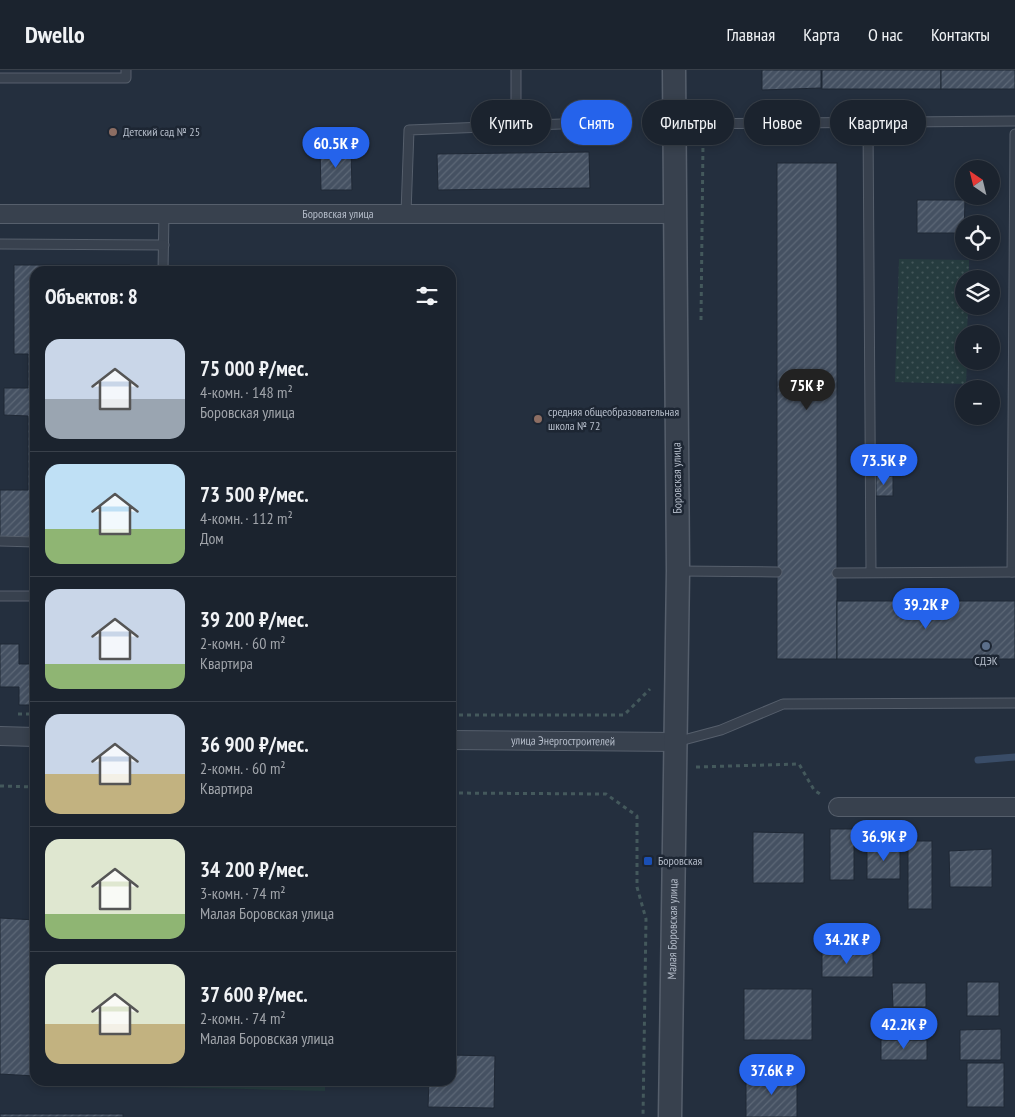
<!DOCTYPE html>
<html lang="ru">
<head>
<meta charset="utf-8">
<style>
  body { margin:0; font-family:"PT Sans Narrow",sans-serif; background:#282f3a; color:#f1f3f6; height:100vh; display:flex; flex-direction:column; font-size:19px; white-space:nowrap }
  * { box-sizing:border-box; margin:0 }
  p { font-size:16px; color:#a0a4aa }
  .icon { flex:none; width:28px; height:28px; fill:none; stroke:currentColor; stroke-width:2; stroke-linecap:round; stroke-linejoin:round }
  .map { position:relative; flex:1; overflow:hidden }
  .sheet { position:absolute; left:30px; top:196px; width:426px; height:820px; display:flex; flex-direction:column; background:#1b232e; border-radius:15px; box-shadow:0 2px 8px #0003,0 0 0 1px #39404a }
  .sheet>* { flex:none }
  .hud { position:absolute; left:471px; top:30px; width:469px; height:45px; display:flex; gap:10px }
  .needle { width:32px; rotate:325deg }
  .controls { position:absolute; left:955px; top:90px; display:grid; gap:10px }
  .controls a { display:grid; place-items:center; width:45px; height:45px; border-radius:50%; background:#1b232e; box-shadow:0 2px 8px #0003,0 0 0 1px #39404a; font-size:25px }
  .price { position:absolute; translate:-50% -42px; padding:0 11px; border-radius:18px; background:#2563eb; color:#fff; font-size:16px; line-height:32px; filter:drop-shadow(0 1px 2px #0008) }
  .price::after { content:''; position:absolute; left:50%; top:30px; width:15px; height:11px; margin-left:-8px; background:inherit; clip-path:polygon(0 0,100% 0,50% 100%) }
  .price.active { background:#222; color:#fff }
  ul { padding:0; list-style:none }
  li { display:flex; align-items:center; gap:15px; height:125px; padding:0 15px }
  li+li { border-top:1px solid #39404a }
  li span { display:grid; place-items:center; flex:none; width:140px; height:100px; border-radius:15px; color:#555 }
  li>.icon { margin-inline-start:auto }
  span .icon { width:60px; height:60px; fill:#fffc; stroke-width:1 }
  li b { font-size:21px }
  h2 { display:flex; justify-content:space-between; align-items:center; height:60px; padding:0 15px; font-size:21px }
  .pill { padding:0 18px; border-radius:22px; background:#1b232e; box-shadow:0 2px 8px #0003,0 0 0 1px #39404a; font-size:18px; line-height:45px }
  .pill.active { background:#2563eb; color:#fff }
  header { display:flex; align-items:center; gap:30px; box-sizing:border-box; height:70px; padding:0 25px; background:#1b232e; border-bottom:1px solid #39404a }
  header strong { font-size:24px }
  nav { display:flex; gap:28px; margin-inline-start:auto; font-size:18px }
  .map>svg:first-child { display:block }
</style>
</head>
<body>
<header>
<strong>Dwello</strong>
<nav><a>Главная</a><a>Карта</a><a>О нас</a><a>Контакты</a></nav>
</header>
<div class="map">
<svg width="1015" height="1047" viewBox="0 0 1015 1047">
  <defs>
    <pattern id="grass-dots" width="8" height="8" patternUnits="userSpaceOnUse" patternTransform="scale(1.25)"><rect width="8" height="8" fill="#263c3f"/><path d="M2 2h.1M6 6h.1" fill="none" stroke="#435659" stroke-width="1.8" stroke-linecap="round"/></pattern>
    <pattern id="building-hatch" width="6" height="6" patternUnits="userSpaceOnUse" patternTransform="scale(1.25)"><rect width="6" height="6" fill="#455162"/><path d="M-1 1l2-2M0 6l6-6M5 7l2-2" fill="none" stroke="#5d6877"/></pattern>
  </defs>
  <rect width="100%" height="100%" fill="#242f3e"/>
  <path fill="url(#grass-dots)" d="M899 189 969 190V209H964V236H968L967 264H964V291H967L966 314 895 312Z"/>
  <path fill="#263c3f" d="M114 1011H325V1021L114 1016Z"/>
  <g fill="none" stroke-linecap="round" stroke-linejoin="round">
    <path stroke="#394c67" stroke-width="7" d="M978 690 1015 687"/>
  </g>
  <g fill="url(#building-hatch)" stroke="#1f2835">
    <path d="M762 0H821V18L762 20Z"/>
    <rect x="822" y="0" width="119" height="19"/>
    <rect x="941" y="0" width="74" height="19"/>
    <path d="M351 77 352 120H321L320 78Z"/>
    <path d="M589 82 590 118 438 120 437 84Z"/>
    <rect x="777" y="93" width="60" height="496"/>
    <path d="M917 130H965L964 163H917Z"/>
    <path d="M14 195H130V201H35V467H0V420H28V346L4 345V318H28V284H14Z"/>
    <rect x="876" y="406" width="17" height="20"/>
    <rect x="837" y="531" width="178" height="58"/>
    <path d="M0 574H19V594H35V635H19V617H0Z"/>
    <rect x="830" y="759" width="24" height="51"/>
    <path d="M753 762 804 763V813H753Z"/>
    <rect x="908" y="771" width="24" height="68"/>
    <rect x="867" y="774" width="33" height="35"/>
    <path d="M992 779V817H950L949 781Z"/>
    <path d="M0 848 35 850V1006L0 1004Z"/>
    <rect x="822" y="883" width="51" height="24"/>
    <rect x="967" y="912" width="32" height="34"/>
    <path d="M892 913H926V937H893Z"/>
    <rect x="744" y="919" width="68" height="51"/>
    <path d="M1001 959V990H960V960Z"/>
    <rect x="881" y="970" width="46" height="20"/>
    <path d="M451 985 495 986 494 1038 428 1037 429 1011H451Z"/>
    <rect x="967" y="993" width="37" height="44"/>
    <rect x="746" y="1006" width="51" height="41"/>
    <rect x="0" y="1044" width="123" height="3"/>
  </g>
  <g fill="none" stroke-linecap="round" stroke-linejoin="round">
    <g stroke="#565f6c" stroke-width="11">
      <g id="service">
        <path d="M0 8H126V0"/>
        <path d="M868 52 871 502"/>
        <path d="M674 54 1015 51"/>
        <path d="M516 56V0"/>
        <path d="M406 143 409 60 561 54"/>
        <path d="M164 144 163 201H233"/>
        <path d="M0 174 164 175"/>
        <path d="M0 471 35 472"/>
        <path d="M678 501 777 502"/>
        <path d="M1012 502 1015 64"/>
        <path d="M837 503 1015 502"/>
        <path d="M0 526H35"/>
        <path d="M676 672 721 660 783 634 1015 633"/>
      </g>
    </g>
    <g stroke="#565f6c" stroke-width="20">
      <g id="minor">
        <path id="s1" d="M0 144H674"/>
        <path d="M0 666 35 667"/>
        <path id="s2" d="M451 670 675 672"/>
        <path d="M838 737H1015"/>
      </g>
    </g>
    <g stroke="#565f6c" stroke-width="25">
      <g id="tertiary">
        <path id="s3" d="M670 1047 678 501 674 0"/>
      </g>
    </g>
    <g stroke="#44595c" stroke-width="3" stroke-dasharray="4 4" stroke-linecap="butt">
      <path d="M701 250 703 73"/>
      <path d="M18 644H35"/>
      <path d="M451 645H624L650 619"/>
      <path d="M696 697 799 694 814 720 823 726"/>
      <path d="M0 716 35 717"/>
      <path d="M451 723 606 724 637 746V817L646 849 643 1047"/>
    </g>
    <use href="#service" stroke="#38414e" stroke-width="9"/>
    <use href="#minor" stroke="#38414e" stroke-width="18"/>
    <use href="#tertiary" stroke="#38414e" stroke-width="22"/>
  </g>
  <g fill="#8d6e63" stroke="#1d2633" stroke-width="2">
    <circle cx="113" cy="62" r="5"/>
    <circle cx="538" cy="349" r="5"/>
  </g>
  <circle fill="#5c6f8a" stroke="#1d2633" stroke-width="2" cx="986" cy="576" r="5"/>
  <rect fill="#1a4fb4" stroke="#1d2633" stroke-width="2" x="643" y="786" width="10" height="10" rx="2.5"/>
  <g text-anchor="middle" stroke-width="5" stroke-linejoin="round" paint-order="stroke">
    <g font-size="12" fill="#b4bcc9" stroke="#1d2633" text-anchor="start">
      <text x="123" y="66">Детский сад № 25</text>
      <text x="548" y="346">средняя общеобразовательная<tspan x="548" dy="14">школа № 72</tspan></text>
      <text x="986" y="595" text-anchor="middle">СДЭК</text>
      <text x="658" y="795">Боровская</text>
    </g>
    <g font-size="12" fill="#b4bcc9" stroke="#1d2633">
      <text dy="4" stroke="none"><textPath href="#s1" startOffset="338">Боровская улица</textPath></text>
      <text transform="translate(677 408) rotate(-91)" y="4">Боровская улица</text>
      <text dy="4" stroke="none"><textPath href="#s2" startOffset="112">улица Энергостроителей</textPath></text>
      <text dy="4" stroke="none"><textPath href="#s3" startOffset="188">Малая Боровская улица</textPath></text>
    </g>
  </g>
</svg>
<div class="controls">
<a><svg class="needle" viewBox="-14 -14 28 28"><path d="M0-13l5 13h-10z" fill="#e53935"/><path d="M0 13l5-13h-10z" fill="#a0a4aa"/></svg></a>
<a><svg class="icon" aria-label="locate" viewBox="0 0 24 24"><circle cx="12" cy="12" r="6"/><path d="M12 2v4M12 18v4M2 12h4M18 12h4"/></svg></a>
<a><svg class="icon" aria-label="layers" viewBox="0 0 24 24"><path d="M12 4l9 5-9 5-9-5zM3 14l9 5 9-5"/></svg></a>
<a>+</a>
<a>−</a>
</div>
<b class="price" style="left:336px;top:99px">60.5K ₽</b>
<b class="price active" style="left:807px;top:341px">75K ₽</b>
<b class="price" style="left:884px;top:416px">73.5K ₽</b>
<b class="price" style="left:926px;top:560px">39.2K ₽</b>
<b class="price" style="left:884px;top:792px">36.9K ₽</b>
<b class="price" style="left:847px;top:895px">34.2K ₽</b>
<b class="price" style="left:904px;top:980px">42.2K ₽</b>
<b class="price" style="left:772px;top:1026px">37.6K ₽</b>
<div class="hud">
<a class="pill">Купить</a>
<a class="pill active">Снять</a>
<a class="pill">Фильтры</a>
<a class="pill">Новое</a>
<a class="pill">Квартира</a>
</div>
<section class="sheet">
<h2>Объектов: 8<svg class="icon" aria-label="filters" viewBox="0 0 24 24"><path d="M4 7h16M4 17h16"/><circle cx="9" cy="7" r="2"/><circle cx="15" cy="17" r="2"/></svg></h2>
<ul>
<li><span style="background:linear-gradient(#c9d6e8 60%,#9aa5b1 0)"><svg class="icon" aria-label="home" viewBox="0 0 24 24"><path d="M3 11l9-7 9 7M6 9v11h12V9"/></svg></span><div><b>75 000 ₽/мес.</b><p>4-комн. · 148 m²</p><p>Боровская улица</p></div></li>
<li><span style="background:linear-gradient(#bfe0f5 65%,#8fb573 0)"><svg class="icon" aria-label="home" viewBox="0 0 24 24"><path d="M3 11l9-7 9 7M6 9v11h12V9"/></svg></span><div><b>73 500 ₽/мес.</b><p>4-комн. · 112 m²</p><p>Дом</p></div></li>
<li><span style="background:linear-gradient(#c9d6e8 75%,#8fb573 0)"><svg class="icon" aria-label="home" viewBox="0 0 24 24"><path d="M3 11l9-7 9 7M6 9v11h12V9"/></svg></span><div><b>39 200 ₽/мес.</b><p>2-комн. · 60 m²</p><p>Квартира</p></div></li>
<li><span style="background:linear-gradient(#c9d6e8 60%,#c2b280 0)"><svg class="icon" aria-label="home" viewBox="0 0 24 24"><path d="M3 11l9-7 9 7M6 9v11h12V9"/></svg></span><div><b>36 900 ₽/мес.</b><p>2-комн. · 60 m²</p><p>Квартира</p></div></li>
<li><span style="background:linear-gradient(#dfe7d0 75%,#8fb573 0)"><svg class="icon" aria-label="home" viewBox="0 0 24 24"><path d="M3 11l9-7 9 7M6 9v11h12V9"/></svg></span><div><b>34 200 ₽/мес.</b><p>3-комн. · 74 m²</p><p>Малая Боровская улица</p></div></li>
<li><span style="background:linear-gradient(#dfe7d0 60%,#c2b280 0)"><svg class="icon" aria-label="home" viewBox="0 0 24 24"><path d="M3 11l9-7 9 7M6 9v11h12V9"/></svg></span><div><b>37 600 ₽/мес.</b><p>2-комн. · 74 m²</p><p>Малая Боровская улица</p></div></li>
</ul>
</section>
</div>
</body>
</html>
